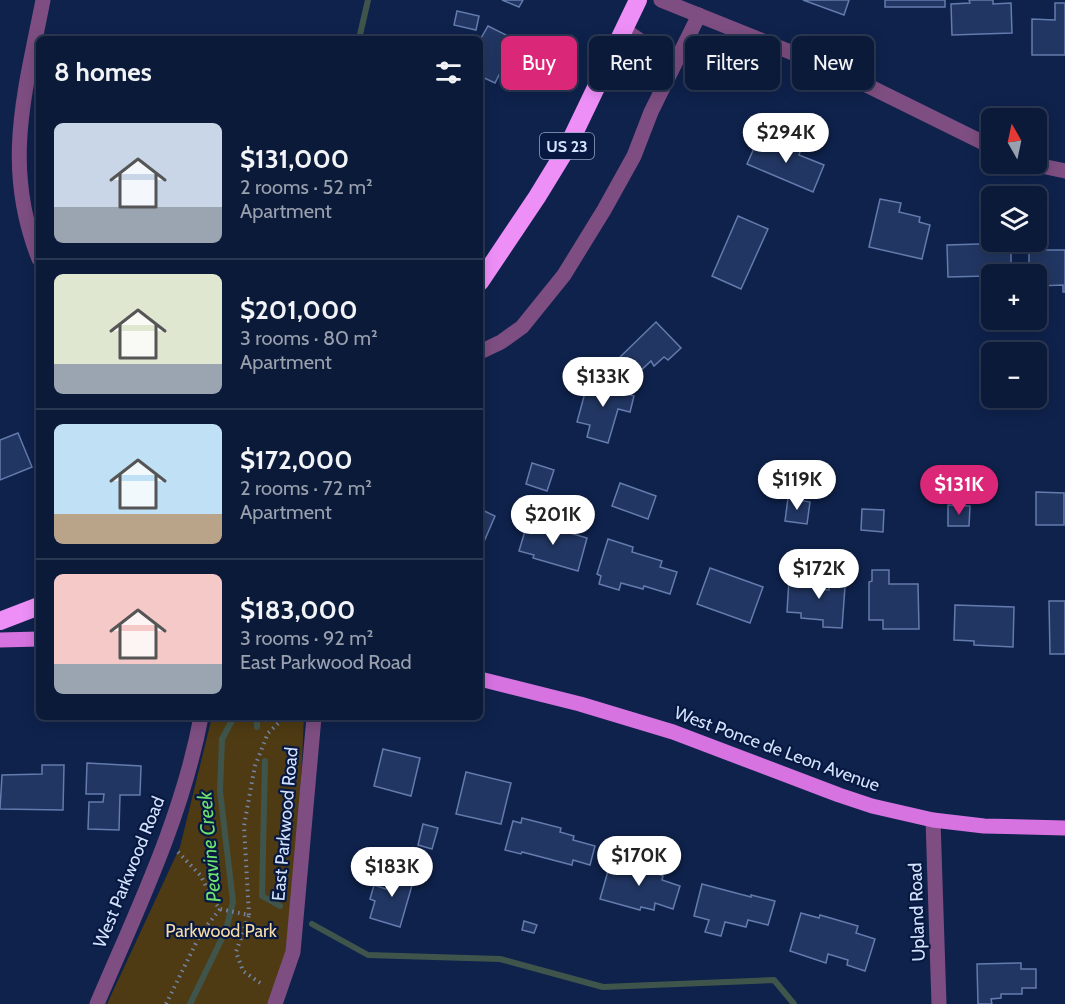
<!DOCTYPE html>
<html lang="en">
<head>
<meta charset="utf-8">
<style>
  body { margin:0; font-family:Cabin,sans-serif; background:#142341; color:#f1f3f6; height:100vh; display:flex; flex-direction:column; font-size:22px; white-space:nowrap }
  * { box-sizing:border-box; margin:0 }
  p { font-size:20px; color:#9aa1ae }
  .icon { flex:none; width:33px; height:33px; fill:none; stroke:currentColor; stroke-width:2; stroke-linecap:round; stroke-linejoin:round }
  .map { position:relative; flex:1; overflow:hidden }
  .drawer { position:absolute; left:36px; top:36px; width:447px; height:684px; display:flex; flex-direction:column; background:#0b1a39; border-radius:9px; box-shadow:0 3px 15px #0003,0 0 0 2px #2b3853 }
  .drawer>* { flex:none }
  .guide { position:absolute; left:501px; top:36px; width:474px; height:54px; display:flex; gap:12px }
  .needle { width:39px; rotate:351deg }
  .controls { position:absolute; left:981px; top:108px; display:grid; gap:12px }
  .controls a { display:grid; place-items:center; width:66px; height:66px; border-radius:9px; background:#0b1a39; box-shadow:0 3px 15px #0003,0 0 0 2px #2b3853; font-size:30px }
  .price { position:absolute; translate:-50% -51px; padding:0 14px; border-radius:21px; background:#fff; color:#222; font-size:20px; line-height:39px; filter:drop-shadow(0 2px 3px #0008) }
  .price::after { content:''; position:absolute; left:50%; top:36px; width:18px; height:14px; margin-left:-9px; background:inherit; clip-path:polygon(0 0,100% 0,50% 100%) }
  .price.active { background:#db2777; color:#fff }
  ul { padding:0; list-style:none }
  li { display:flex; align-items:center; gap:18px; height:150px; padding:0 18px }
  li+li { border-top:2px solid #2b3853 }
  li span { display:grid; place-items:center; flex:none; width:168px; height:120px; border-radius:9px; color:#555 }
  li>.icon { margin-inline-start:auto }
  span .icon { width:72px; height:72px; fill:#fffc; stroke-width:1 }
  li b { font-size:26px }
  h2 { display:flex; justify-content:space-between; align-items:center; height:72px; padding:0 18px; font-size:26px }
  .chip { padding:0 21px; border-radius:9px; background:#0b1a39; box-shadow:0 3px 15px #0003,0 0 0 2px #2b3853; font-size:21px; line-height:54px }
  .chip.active { background:#db2777; color:#fff }
  .map>svg:first-child { display:block }
</style>
</head>
<body>
<div class="map">
<svg width="1065" height="1004" viewBox="0 0 1065 1004">
  <rect width="100%" height="100%" fill="#0f224c"/>
  <path fill="#4e3b13" d="M212 717H304L293 952 274 1004H107L180 847Z"/>
  <g fill="none" stroke-linecap="round" stroke-linejoin="round">
    <g stroke="#3f554c" stroke-width="6">
      <path d="M359 39 368 0"/>
      <path d="M257 727V717"/>
      <path d="M265 761 262 896 280 906"/>
      <path d="M312 924 368 955 500 959 603 987 774 980 794 1004"/>
      <path d="M190 1004 226 930 233 902 220 791 222 739 234 717"/>
    </g>
  </g>
  <g fill="#213662" stroke="#637bad" stroke-width="1.5">
    <path d="M502 0H523L519 7Z"/>
    <path d="M803 0H849L844 15Z"/>
    <rect x="885" y="0" width="60" height="7"/>
    <path d="M969 0H993V4L1011 3 1012 33 952 35 951 4 970 3Z"/>
    <path d="M1055 3H1065V55H1032V19L1055 20Z"/>
    <path d="M457 11 479 16 476 30 454 25Z"/>
    <path d="M488 26 512 38 507 49 511 51 495 83 480 76V40Z"/>
    <path d="M759 137 787 149 789 144 801 149 799 155 824 165 813 192 747 164Z"/>
    <path d="M880 199 901 203 899 212 920 217 919 222 930 225 922 259 869 247Z"/>
    <path d="M738 216 768 229 741 289 712 276Z"/>
    <path d="M1011 243V274H992V296H988V276L948 277 947 245Z"/>
    <path d="M1029 250H1065V292H1063V285L1036 286V274H1029Z"/>
    <path d="M656 322 681 348 668 360 664 357 654 366 651 361 637 374 633 369 629 372 617 360Z"/>
    <path d="M589 378 622 387 621 392 634 396 630 412 618 409 608 443 587 437 590 425 577 422Z"/>
    <path d="M18 433 32 467 0 480V440Z"/>
    <path d="M532 463 554 470 547 491 526 484Z"/>
    <path d="M620 483 656 496 648 519 612 506Z"/>
    <path d="M1036 492 1064 493V525H1036Z"/>
    <path d="M788 498 810 502 807 524 785 521Z"/>
    <path d="M948 505 970 506 969 526H948Z"/>
    <path d="M480 509 495 516 480 551Z"/>
    <path d="M862 509 884 510 883 532 861 530Z"/>
    <path d="M528 521 587 538 578 571 533 558 534 555 519 551Z"/>
    <path d="M608 539 633 547 632 552 662 561 660 567 677 572 670 594 644 586 643 589 621 583 619 590 599 584 601 576 597 574Z"/>
    <path d="M710 568 763 587 750 623 697 604Z"/>
    <path d="M872 570H889V584H918L919 629H883V620H869V582L872 581Z"/>
    <path d="M831 572 846 573 842 628 823 627V620L801 618V613L787 612 789 579 818 581V589L829 590Z"/>
    <path d="M1049 601H1065V654H1050Z"/>
    <path d="M955 605 1014 607 1013 647 974 645V641L954 640Z"/>
    <path d="M383 749 420 758 411 796 374 786Z"/>
    <path d="M87 763 141 766 140 795H120L119 830 88 829 89 802H103L104 794H86Z"/>
    <path d="M42 765H64L63 810 0 809 2 775 42 774Z"/>
    <path d="M466 772 511 783 501 824 456 814Z"/>
    <path d="M522 818 561 828 560 832 574 836 573 840 595 846 590 865 573 860 572 865 522 852 521 854 505 850 513 821 521 823Z"/>
    <path d="M423 824 438 828 432 849 418 845Z"/>
    <path d="M637 861 658 867 656 873 663 876 662 880 680 886 673 909 655 903 654 910 641 907 640 910 600 899 610 864 628 869 629 865 636 867Z"/>
    <path d="M392 869 415 875 400 927 370 918 375 901 370 899 374 885 386 889Z"/>
    <path d="M702 884 751 897V895L775 901 768 925 748 920 746 927 725 922 721 936 705 932 709 920 694 916Z"/>
    <path d="M801 913 819 918 820 915 858 926 856 933 875 939 865 971 847 965 848 960 828 954 826 963 790 951Z"/>
    <path d="M524 921 537 925 534 933 522 930Z"/>
    <path d="M1021 963V969H1036V988H1022V994H1001V998L991 999 992 1004H978L977 964Z"/>
  </g>
  <g fill="none" stroke-linecap="round" stroke-linejoin="round">
    <g stroke="#7485a7" stroke-width="4" stroke-dasharray="1.5 4.5" stroke-linecap="butt">
      <path d="M178 852 201 876 212 899 220 909 249 915 236 952 243 971 263 985"/>
      <path d="M249 915 244 826 251 787 255 766 268 733 285 717"/>
      <path d="M166 1004 201 933 220 909"/>
    </g>
    <g stroke="#7e4e82" stroke-width="15">
      <path d="M661 0 840 72 992 147"/>
      <path d="M623 29 645 44 671 70"/>
      <path d="M1032 164 1065 171"/>
      <path d="M39 259C2 166 25 93 43 0"/>
      <path d="M480 352 501 342 522 327 564 275 604 210 634 156 651 112 699 15"/>
      <path d="M933 820 939 1004"/>
      <path d="M97 1004C137 910 182 818 201 717"/>
      <path d="M275 1004 293 952 314 717"/>
    </g>
    <g stroke="#d773e1" stroke-width="15">
      <path d="M0 640 39 639"/>
      <path d="M480 679 580 704 673 732 839 795 872 806 933 820 984 826 1065 828"/>
    </g>
    <g stroke="#ee8ff8" stroke-width="18">
      <path d="M480 282 537 197 567 148 638 0"/>
      <path d="M0 621 39 606"/>
    </g>
  </g>
  <g text-anchor="middle" stroke-width="4.5" stroke-linejoin="round" paint-order="stroke">
    <rect fill="#071841" stroke="#96a5c5" stroke-width="1.5" x="540" y="133" width="54" height="26" rx="4.5"/>
    <g font-size="16" font-weight="bold" fill="#d3e2fd">
      <text x="567" y="152">US 23</text>
    </g>
    <g font-size="18" fill="#d3e2fd" stroke="#071841">
      <text transform="translate(777 749) rotate(20)" y="6">West Ponce de Leon Avenue</text>
      <text transform="translate(285 824) rotate(-85)" y="6">East Parkwood Road</text>
      <text transform="translate(129 872) rotate(-68)" y="6">West Parkwood Road</text>
      <text transform="translate(917 912) rotate(-92)" y="6">Upland Road</text>
    </g>
    <g font-size="18" fill="#f7dca7" stroke="#071841">
      <text x="221" y="937">Parkwood Park</text>
    </g>
    <g font-size="20" font-style="italic" fill="#6ee16f" stroke="#071841">
      <text transform="translate(209 847) rotate(-95)" y="7">Peavine Creek</text>
    </g>
  </g>
</svg>
<div class="controls">
<a><svg class="needle" viewBox="-14 -14 28 28"><path d="M0-13l5 13h-10z" fill="#e53935"/><path d="M0 13l5-13h-10z" fill="#9aa1ae"/></svg></a>
<a><svg class="icon" aria-label="layers" viewBox="0 0 24 24"><path d="M12 4l9 5-9 5-9-5zM3 14l9 5 9-5"/></svg></a>
<a>+</a>
<a>−</a>
</div>
<b class="price" style="left:786px;top:164px">$294K</b>
<b class="price" style="left:603px;top:408px">$133K</b>
<b class="price" style="left:797px;top:511px">$119K</b>
<b class="price active" style="left:959px;top:516px">$131K</b>
<b class="price" style="left:553px;top:546px">$201K</b>
<b class="price" style="left:819px;top:600px">$172K</b>
<b class="price" style="left:639px;top:887px">$170K</b>
<b class="price" style="left:392px;top:898px">$183K</b>
<div class="guide">
<a class="chip active">Buy</a>
<a class="chip">Rent</a>
<a class="chip">Filters</a>
<a class="chip">New</a>
</div>
<section class="drawer">
<h2>8 homes<svg class="icon" aria-label="filters" viewBox="0 0 24 24"><path d="M4 7h16M4 17h16"/><circle cx="9" cy="7" r="2"/><circle cx="15" cy="17" r="2"/></svg></h2>
<ul>
<li><span style="background:linear-gradient(#c9d6e8 70%,#9aa5b1 0)"><svg class="icon" aria-label="home" viewBox="0 0 24 24"><path d="M3 11l9-7 9 7M6 9v11h12V9"/></svg></span><div><b>$131,000</b><p>2 rooms · 52 m²</p><p>Apartment</p></div></li>
<li><span style="background:linear-gradient(#dfe7d0 75%,#9aa5b1 0)"><svg class="icon" aria-label="home" viewBox="0 0 24 24"><path d="M3 11l9-7 9 7M6 9v11h12V9"/></svg></span><div><b>$201,000</b><p>3 rooms · 80 m²</p><p>Apartment</p></div></li>
<li><span style="background:linear-gradient(#bfe0f5 75%,#b9a48a 0)"><svg class="icon" aria-label="home" viewBox="0 0 24 24"><path d="M3 11l9-7 9 7M6 9v11h12V9"/></svg></span><div><b>$172,000</b><p>2 rooms · 72 m²</p><p>Apartment</p></div></li>
<li><span style="background:linear-gradient(#f6c9c9 75%,#9aa5b1 0)"><svg class="icon" aria-label="home" viewBox="0 0 24 24"><path d="M3 11l9-7 9 7M6 9v11h12V9"/></svg></span><div><b>$183,000</b><p>3 rooms · 92 m²</p><p>East Parkwood Road</p></div></li>
</ul>
</section>
</div>
</body>
</html>
